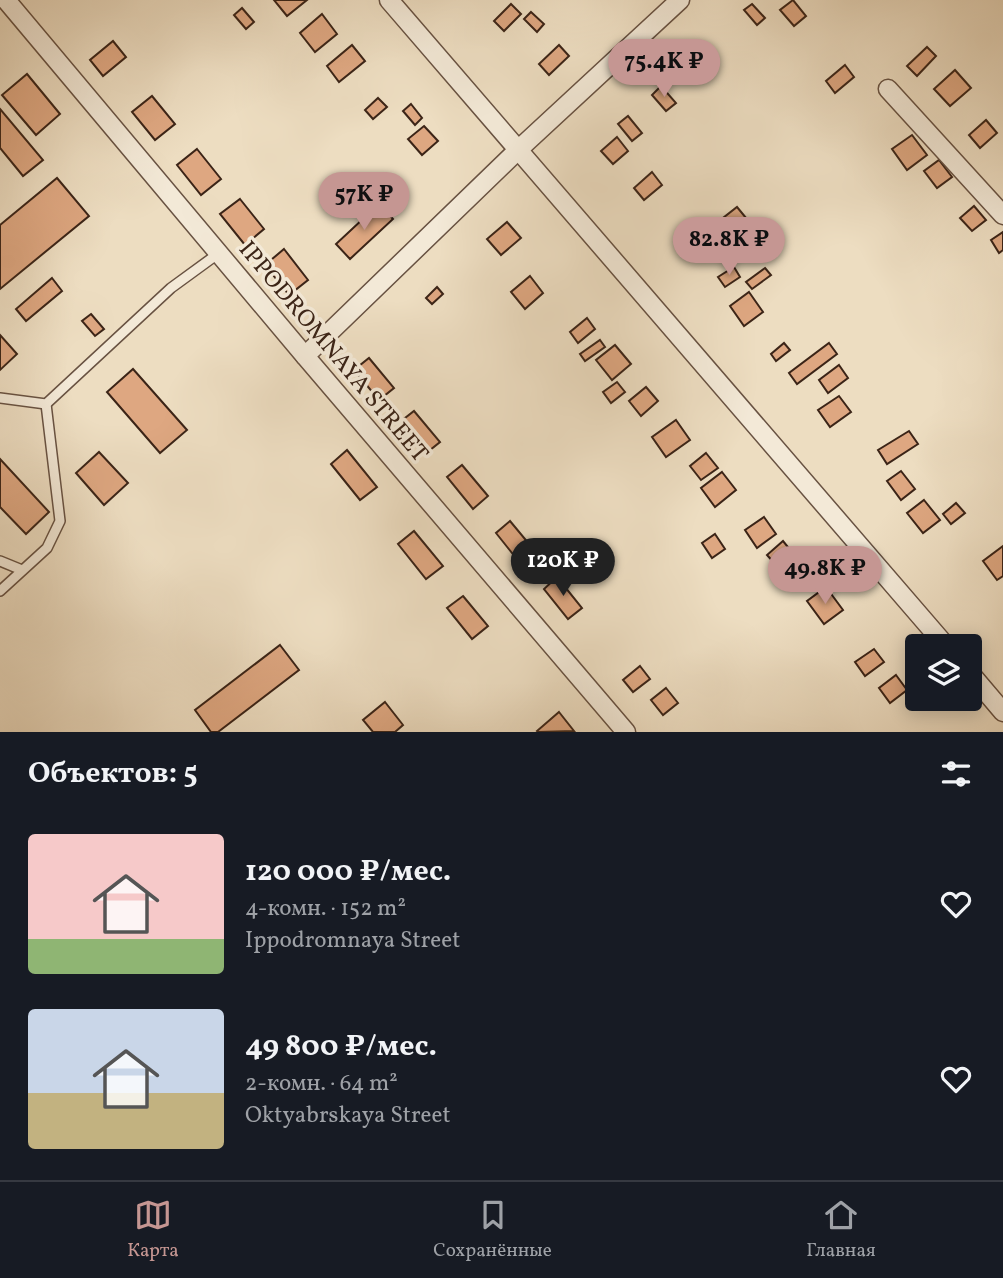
<!DOCTYPE html>
<html lang="ru">
<head>
<meta charset="utf-8">
<style>
  body { margin:0; font-family:Vollkorn,serif; background:#242831; color:#f1f3f6; height:100vh; display:flex; flex-direction:column; font-size:26px; white-space:nowrap }
  * { box-sizing:border-box; margin:0 }
  p { font-size:23px; color:#9ea1a6 }
  .icon { flex:none; width:38px; height:38px; fill:none; stroke:currentColor; stroke-width:2; stroke-linecap:round; stroke-linejoin:round }
  .map { position:relative; height:732px; overflow:hidden }
  .details { display:flex; flex-direction:column; background:#171b24; flex:1 }
  .details>* { flex:none }
  .tools { position:absolute; left:905px; top:634px; display:grid; gap:14px }
  .tools a { display:grid; place-items:center; width:77px; height:77px; border-radius:7px; background:#171b24; box-shadow:0 4px 18px #0003; font-size:35px }
  .price { position:absolute; translate:-50% -60px; padding:0 16px; border-radius:24px; background:#c59692; color:#111; font-size:23px; line-height:46px; filter:drop-shadow(0 2px 4px #0008) }
  .price::after { content:''; position:absolute; left:50%; top:42px; width:21px; height:16px; margin-left:-10px; background:inherit; clip-path:polygon(0 0,100% 0,50% 100%) }
  .price.on { background:#222; color:#fff }
  ul { padding:0; list-style:none }
  li { display:flex; align-items:center; gap:21px; height:175px; padding:0 28px }
  li span { display:grid; place-items:center; flex:none; width:196px; height:140px; border-radius:7px; color:#555 }
  li>.icon { margin-inline-start:auto }
  span .icon { width:84px; height:84px; fill:#fffc; stroke-width:1 }
  li b { font-size:30px }
  h2 { display:flex; justify-content:space-between; align-items:center; height:84px; padding:0 28px; font-size:30px }
  .tab-bar { display:flex; justify-content:space-around; align-items:center; height:98px; border-top:2px solid #363941; background:#171b24; font-size:19px; color:#9ea1a6 }
  .tab-bar a { display:grid; justify-items:center; gap:4px }
  .tab-bar .on { color:#c59692 }
  .map>svg:first-child { display:block }
</style>
</head>
<body>
<div class="map">
<svg width="1003" height="732" viewBox="0 0 1003 732">
  <rect width="100%" height="100%" fill="#edddc1"/>
  <filter id="stains"><feTurbulence type="fractalNoise" baseFrequency=".00286" numOctaves="4"/><feColorMatrix values="0 0 0 0 .2 0 0 0 0 .09 0 0 0 0 .02 0 0 0 .5 -.17"/></filter>
  <radialGradient id="worn" r=".72"><stop offset=".6" stop-color="#630" stop-opacity="0"/><stop offset="1" stop-color="#630" stop-opacity=".3"/></radialGradient>
  <g fill="#dea781" stroke="#3b2417" stroke-width="2">
    <path d="M274 0H307L287 16Z"/>
    <path d="M793 0 806 16 794 26 780 10Z"/>
    <path d="M511 4 521 14 504 31 494 21Z"/>
    <path d="M752 4 765 18 757 25 744 10Z"/>
    <path d="M242 8 254 22 246 29 234 15Z"/>
    <path d="M531 12 544 24 537 32 524 19Z"/>
    <path d="M322 14 337 34 315 52 300 33Z"/>
    <path d="M113 41 126 57 103 76 90 60Z"/>
    <path d="M352 45 365 61 339 82 327 66Z"/>
    <path d="M559 45 569 56 549 75 539 64Z"/>
    <path d="M927 47 936 56 917 76 907 66Z"/>
    <path d="M700 53 712 67 694 83 682 68Z"/>
    <path d="M845 65 854 77 835 93 826 81Z"/>
    <path d="M955 70 971 88 950 106 934 89Z"/>
    <path d="M27 74 60 114 36 135 2 95Z"/>
    <path d="M661 86 676 103 666 111 652 95Z"/>
    <path d="M152 96 175 124 155 140 132 112Z"/>
    <path d="M378 98 387 107 373 119 365 110Z"/>
    <path d="M411 104 422 118 415 125 403 111Z"/>
    <path d="M0 109 43 160 23 176 0 148Z"/>
    <path d="M628 116 642 133 632 141 618 124Z"/>
    <path d="M986 120 997 133 980 148 969 135Z"/>
    <path d="M424 126 438 141 422 155 408 139Z"/>
    <path d="M912 135 927 155 907 170 892 149Z"/>
    <path d="M617 137 628 151 613 164 601 151Z"/>
    <path d="M197 149 221 179 201 195 177 165Z"/>
    <path d="M939 160 952 177 937 188 924 171Z"/>
    <path d="M652 172 662 185 644 200 634 188Z"/>
    <path d="M57 178 89 216 0 289V225Z"/>
    <path d="M240 199 264 229 245 245 220 214Z"/>
    <path d="M379 204 393 219 350 259 336 244Z"/>
    <path d="M974 206 986 220 972 231 960 218Z"/>
    <path d="M737 207 756 230 727 252 709 229Z"/>
    <path d="M507 222 521 238 501 255 487 239Z"/>
    <path d="M693 224 700 233 682 247 675 238Z"/>
    <path d="M1003 232V250L999 253 991 240Z"/>
    <path d="M284 249 308 280 289 295 265 265Z"/>
    <path d="M734 267 740 277 725 287 718 277Z"/>
    <path d="M765 268 771 275 752 289 746 282Z"/>
    <path d="M530 276 543 293 525 309 511 292Z"/>
    <path d="M52 278 62 291 26 321 16 309Z"/>
    <path d="M437 287 443 294 432 304 426 298Z"/>
    <path d="M749 292 763 312 744 326 730 306Z"/>
    <path d="M91 314 104 329 95 336 82 321Z"/>
    <path d="M587 318 595 329 578 343 570 332Z"/>
    <path d="M0 335 17 354 0 370Z"/>
    <path d="M600 340 605 347 585 361 580 354Z"/>
    <path d="M784 343 790 350 776 361 771 354Z"/>
    <path d="M829 343 837 354 797 384 789 373Z"/>
    <path d="M615 345 631 364 612 380 596 360Z"/>
    <path d="M369 358 394 388 379 400 354 370Z"/>
    <path d="M839 365 848 378 828 393 819 380Z"/>
    <path d="M133 369 187 430 160 453 107 392Z"/>
    <path d="M617 382 625 392 611 403 603 392Z"/>
    <path d="M646 387 658 401 641 416 629 401Z"/>
    <path d="M839 396 851 412 830 427 818 410Z"/>
    <path d="M414 411 440 442 425 454 400 422Z"/>
    <path d="M676 420 690 440 666 457 652 437Z"/>
    <path d="M909 431 918 444 887 464 878 450Z"/>
    <path d="M347 450 377 487 360 500 331 464Z"/>
    <path d="M99 452 128 483 104 505 76 473Z"/>
    <path d="M706 453 718 468 701 480 690 466Z"/>
    <path d="M0 459 49 512 26 534 0 507Z"/>
    <path d="M462 465 488 496 473 509 447 477Z"/>
    <path d="M901 471 915 489 901 500 887 481Z"/>
    <path d="M722 472 736 490 715 507 701 488Z"/>
    <path d="M924 500 940 520 923 533 907 513Z"/>
    <path d="M956 503 965 513 951 524 943 514Z"/>
    <path d="M764 517 776 534 757 548 745 530Z"/>
    <path d="M510 521 535 551 520 563 496 533Z"/>
    <path d="M414 531 443 566 426 579 398 544Z"/>
    <path d="M715 534 725 549 712 558 702 543Z"/>
    <path d="M783 541 792 552 776 565 767 555Z"/>
    <path d="M1003 546V576L997 580 983 561Z"/>
    <path d="M557 577 582 608 568 619 544 589Z"/>
    <path d="M826 587 843 610 824 624 807 601Z"/>
    <path d="M463 596 488 626 472 639 447 608Z"/>
    <path d="M280 645 299 670 218 732H211L195 710Z"/>
    <path d="M874 649 884 662 865 676 855 662Z"/>
    <path d="M640 666 650 679 633 692 623 680Z"/>
    <path d="M896 675 907 690 890 703 879 688Z"/>
    <path d="M666 688 678 703 663 715 651 700Z"/>
    <path d="M385 702 403 725 395 732H373L363 720Z"/>
    <path d="M559 712 574 731 538 732 537 731Z"/>
  </g>
  <g fill="none" stroke-linecap="round" stroke-linejoin="round">
    <g stroke="#685242" stroke-width="12">
      <g id="service">
        <path d="M0 398 46 404 171 288 219 253"/>
        <path d="M0 561 22 570"/>
        <path d="M0 591 47 548 60 521 46 404"/>
      </g>
    </g>
    <g stroke="#685242" stroke-width="21">
      <g id="minor">
        <path d="M6 0 305 356 626 732"/>
        <path d="M389 0 946 646"/>
        <path d="M888 89 1003 215"/>
        <path d="M305 356 519 149 680 0"/>
        <path d="M970 673 1003 712"/>
      </g>
    </g>
    <use href="#service" stroke="#f3e9d7" stroke-width="9"/>
    <use href="#minor" stroke="#f3e9d7" stroke-width="18"/>
  </g>
  <g text-anchor="middle" stroke-width="7" stroke-linejoin="round" paint-order="stroke">
    <g font-size="24" fill="#3b2417" stroke="#f3e9d7">
      <text transform="translate(334 351) rotate(50)" y="8">IPPODROMNAYA STREET</text>
    </g>
  </g>
  <rect width="100%" height="100%" filter="url(#stains)"/>
  <rect width="100%" height="100%" fill="url(#worn)"/>
</svg>
<div class="tools">
<a><svg class="icon" aria-label="layers" viewBox="0 0 24 24"><path d="M12 4l9 5-9 5-9-5zM3 14l9 5 9-5"/></svg></a>
</div>
<b class="price" style="left:664px;top:99px">75.4K ₽</b>
<b class="price" style="left:364px;top:232px">57K ₽</b>
<b class="price" style="left:729px;top:277px">82.8K ₽</b>
<b class="price on" style="left:563px;top:598px">120K ₽</b>
<b class="price" style="left:825px;top:606px">49.8K ₽</b>
</div>
<section class="details">
<h2>Объектов: 5<svg class="icon" aria-label="filters" viewBox="0 0 24 24"><path d="M4 7h16M4 17h16"/><circle cx="9" cy="7" r="2"/><circle cx="15" cy="17" r="2"/></svg></h2>
<ul>
<li><span style="background:linear-gradient(#f6c9c9 75%,#8fb573 0)"><svg class="icon" aria-label="home" viewBox="0 0 24 24"><path d="M3 11l9-7 9 7M6 9v11h12V9"/></svg></span><div><b>120 000 ₽/мес.</b><p>4-комн. · 152 m²</p><p>Ippodromnaya Street</p></div><svg class="icon" aria-label="heart" viewBox="0 0 24 24"><path d="M12 20l-8-8c-3-5 5-10 8-4 3-6 11-1 8 4z"/></svg></li>
<li><span style="background:linear-gradient(#c9d6e8 60%,#c2b280 0)"><svg class="icon" aria-label="home" viewBox="0 0 24 24"><path d="M3 11l9-7 9 7M6 9v11h12V9"/></svg></span><div><b>49 800 ₽/мес.</b><p>2-комн. · 64 m²</p><p>Oktyabrskaya Street</p></div><svg class="icon" aria-label="heart" viewBox="0 0 24 24"><path d="M12 20l-8-8c-3-5 5-10 8-4 3-6 11-1 8 4z"/></svg></li>
</ul>
</section>
<nav class="tab-bar">
<a class="on"><svg class="icon" aria-label="map" viewBox="0 0 24 24"><path d="M3 6l6-2 6 2 6-2v14l-6 2-6-2-6 2zM9 4v14M15 6v14"/></svg>Карта</a>
<a><svg class="icon" aria-label="saved" viewBox="0 0 24 24"><path d="M7 4h10v16l-5-4-5 4z"/></svg>Сохранённые</a>
<a><svg class="icon" aria-label="home" viewBox="0 0 24 24"><path d="M3 11l9-7 9 7M6 9v11h12V9"/></svg>Главная</a>
</nav>
</body>
</html>
